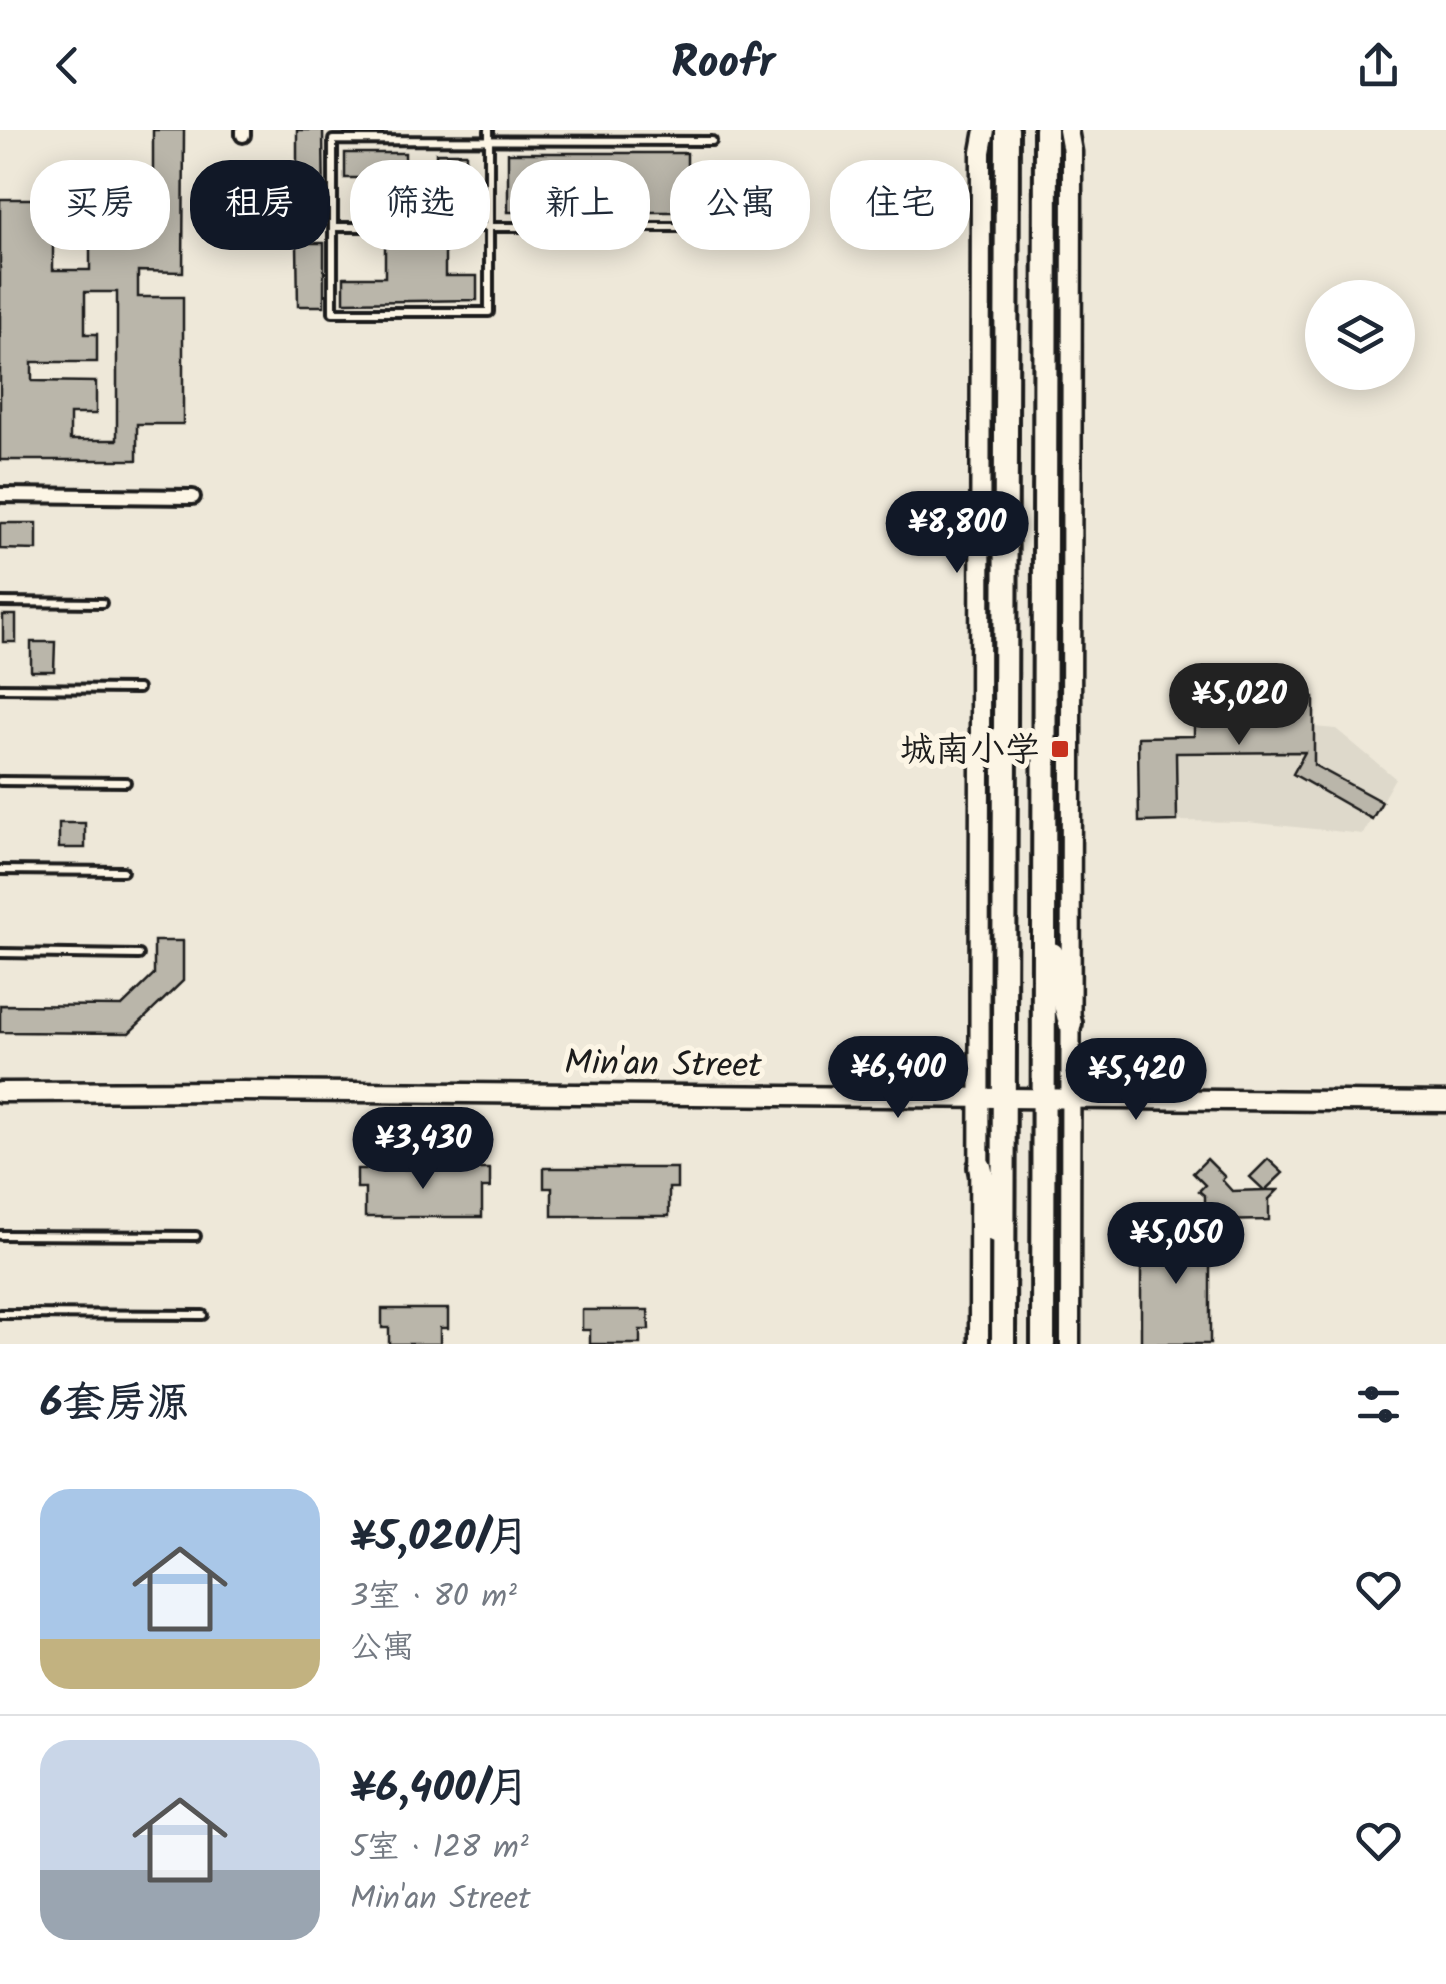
<!DOCTYPE html>
<html lang="zh">
<head>
<meta charset="utf-8">
<style>
  body { margin:0; font-family:Kalam,"LXGW WenKai TC",sans-serif; background:#f6f6f7; color:#1f2937; height:100vh; display:flex; flex-direction:column; font-size:38px; white-space:nowrap }
  * { box-sizing:border-box; margin:0 }
  p { font-size:32px; color:#747a83 }
  .icon { flex:none; width:55px; height:55px; fill:none; stroke:currentColor; stroke-width:2; stroke-linecap:round; stroke-linejoin:round }
  .map { position:relative; height:1214px; overflow:hidden }
  .panel { display:flex; flex-direction:column; background:#fff; flex:1 }
  .panel>* { flex:none }
  .guide { position:absolute; left:30px; top:30px; width:1388px; height:90px; display:flex; gap:20px }
  .tools { position:absolute; left:1305px; top:150px; display:grid; gap:20px }
  .tools a { display:grid; place-items:center; width:110px; height:110px; border-radius:50%; background:#fff; box-shadow:0 5px 25px #0003; font-size:50px }
  .price { position:absolute; translate:-50% -85px; padding:0 22px; border-radius:35px; background:#111827; color:#fff; font-size:32px; line-height:65px; filter:drop-shadow(0 2px 5px #0008) }
  .price::after { content:''; position:absolute; left:50%; top:60px; width:30px; height:22px; margin-left:-15px; background:inherit; clip-path:polygon(0 0,100% 0,50% 100%) }
  .price.current { background:#222; color:#fff }
  ul { padding:0; list-style:none }
  li { display:flex; align-items:center; gap:30px; height:250px; padding:0 40px }
  li+li { border-top:2px solid #e0e1e3 }
  li span { display:grid; place-items:center; flex:none; width:280px; height:200px; border-radius:30px; color:#555 }
  li>.icon { margin-inline-start:auto }
  span .icon { width:120px; height:120px; fill:#fffc; stroke-width:1 }
  li b { font-size:42px }
  h2 { display:flex; justify-content:space-between; align-items:center; height:120px; padding:0 40px; font-size:42px }
  .chip { padding:0 35px; border-radius:40px; background:#fff; box-shadow:0 5px 25px #0003; font-size:35px; line-height:90px }
  .chip.current { background:#111827; color:#fff }
  header { display:flex; justify-content:space-between; align-items:center; height:130px; padding:0 40px; background:#fff; font-size:45px; font-weight:800 }
  .map>svg:first-child { display:block }
</style>
</head>
<body>
<header><svg class="icon" aria-label="back" viewBox="0 0 24 24"><path d="M15 5l-7 7 7 7"/></svg>Roofr<svg class="icon" aria-label="share" viewBox="0 0 24 24"><path d="M12 15V3M7 8l5-5 5 5M5 13v7h14v-7"/></svg></header>
<div class="map">
<svg width="1446" height="1214" viewBox="0 0 1446 1214">
  <rect width="100%" height="100%" fill="#eee8d9"/>
  <filter id="ink" filterUnits="userSpaceOnUse"><feTurbulence type="fractalNoise" baseFrequency=".01" numOctaves="2"/><feDisplacementMap in="SourceGraphic" scale="20" xChannelSelector="R" yChannelSelector="G"/><feConvolveMatrix kernelMatrix="1 2 1 2 8 2 1 2 1" color-interpolation-filters="sRGB"/></filter>
  <g filter="url(#ink)">
    <path fill="#ded9cb" d="M1314 567V597L1336 599 1395 648 1363 704 1247 692 1177 691 1176 607 1294 606Z"/>
    <g fill="#bab6aa" stroke="#1c1c1c" stroke-width="2.5" fill-rule="evenodd">
      <path d="M153 0H184L183 142 138 141V167H183V294H137V330H0V69H53V140H90V69L153 70ZM85 162H117V310H70V284H96V252L32 251V232H97V204H85Z"/>
      <path d="M297 0H323L324 79H297Z"/>
      <path d="M345 23H405V59H436V23H466V82H359V48H345Z"/>
      <path d="M508 23H687V59H711V82H629V48H552V82H508Z"/>
      <path d="M385 109H445V146H477V170L344 172V147H385Z"/>
      <path d="M297 113H324V176H298Z"/>
      <path d="M0 393H37V420L0 419Z"/>
      <rect x="3" y="485" width="13" height="27"/>
      <path d="M31 512H55L54 541H31Z"/>
      <path d="M1290 563V567H1314V635L1382 672 1372 689 1293 644 1305 622 1176 623 1177 691 1139 692 1138 607 1194 606V564Z"/>
      <rect x="59" y="693" width="26" height="25"/>
      <path d="M154 811H183V851L129 903 0 902V875L122 876 154 845Z"/>
      <path d="M1207 1029 1225 1047 1222 1050 1232 1061 1264 1060 1250 1047 1268 1029 1283 1043 1265 1060H1278L1269 1069V1090L1205 1091V1066L1199 1061 1205 1055 1193 1043Z"/>
      <path d="M544 1038H677V1058H669V1086H552V1058H544Z"/>
      <path d="M357 1039H490V1058H482V1087H365V1058H357Z"/>
      <path d="M1152 1097H1210V1214H1141V1112H1152Z"/>
      <path d="M382 1179H448V1198H440V1214H389V1198H382Z"/>
      <path d="M582 1180H648L649 1200H640V1214H590V1200H582Z"/>
    </g>
    <g fill="none" stroke-linecap="round" stroke-linejoin="round">
      <g stroke="#1c1c1c" stroke-width="14">
        <g id="lane">
          <path d="M333 97V182H489V0"/>
          <path d="M681 97H333V10L712 11"/>
          <path d="M0 472 102 473"/>
          <path d="M0 558 138 559"/>
          <path d="M0 651 126 652"/>
          <path d="M0 740 123 741"/>
          <path d="M0 823 139 825"/>
          <path d="M0 1105 196 1106"/>
          <path d="M0 1184 203 1185"/>
        </g>
      </g>
      <g stroke="#1c1c1c" stroke-width="20">
        <g id="street">
          <path d="M243 5V0"/>
          <path d="M0 365 193 367"/>
        </g>
      </g>
      <g stroke="#1c1c1c" stroke-width="25">
        <g id="secondary">
          <path d="M1068 0 1072 22 1070 1214"/>
          <path d="M0 962 243 961 1446 972"/>
          <path d="M979 1214 981 22 985 0"/>
        </g>
      </g>
      <g stroke="#1c1c1c" stroke-width="30">
        <g id="highway">
          <path d="M1052 824 1070 893"/>
          <path d="M980 1037 995 1101"/>
          <path d="M1003 1214 1007 0"/>
          <path d="M1043 1214 1046 0"/>
        </g>
      </g>
      <use href="#lane" stroke="#fcf5e5" stroke-width="6"/>
      <use href="#street" stroke="#fcf5e5" stroke-width="12"/>
      <use href="#secondary" stroke="#fcf5e5" stroke-width="18"/>
      <use href="#highway" stroke="#fcf5e5" stroke-width="22"/>
    </g>
  </g>
  <rect fill="#c8321e" stroke="#fcf5e5" stroke-width="4" x="1050" y="609" width="20" height="20" rx="5"/>
  <g text-anchor="middle" stroke-width="10" stroke-linejoin="round" paint-order="stroke">
    <g font-size="35" fill="#1c1c1c" stroke="#fcf5e5" text-anchor="end">
      <text x="1040" y="631">城南小学</text>
    </g>
    <g font-size="35" fill="#1c1c1c" stroke="#fcf5e5">
      <text transform="translate(663 933) rotate(1)" y="12">Min'an Street</text>
    </g>
  </g>
</svg>
<div class="tools">
<a><svg class="icon" aria-label="layers" viewBox="0 0 24 24"><path d="M12 4l9 5-9 5-9-5zM3 14l9 5 9-5"/></svg></a>
</div>
<b class="price" style="left:957px;top:446px">¥8,800</b>
<b class="price current" style="left:1239px;top:618px">¥5,020</b>
<b class="price" style="left:898px;top:991px">¥6,400</b>
<b class="price" style="left:1136px;top:993px">¥5,420</b>
<b class="price" style="left:423px;top:1062px">¥3,430</b>
<b class="price" style="left:1176px;top:1157px">¥5,050</b>
<div class="guide">
<a class="chip">买房</a>
<a class="chip current">租房</a>
<a class="chip">筛选</a>
<a class="chip">新上</a>
<a class="chip">公寓</a>
<a class="chip">住宅</a>
</div>
</div>
<section class="panel">
<h2>6套房源<svg class="icon" aria-label="filters" viewBox="0 0 24 24"><path d="M4 7h16M4 17h16"/><circle cx="9" cy="7" r="2"/><circle cx="15" cy="17" r="2"/></svg></h2>
<ul>
<li><span style="background:linear-gradient(#a9c7e8 75%,#c2b280 0)"><svg class="icon" aria-label="home" viewBox="0 0 24 24"><path d="M3 11l9-7 9 7M6 9v11h12V9"/></svg></span><div><b>¥5,020/月</b><p>3室 · 80 m²</p><p>公寓</p></div><svg class="icon" aria-label="heart" viewBox="0 0 24 24"><path d="M12 20l-8-8c-3-5 5-10 8-4 3-6 11-1 8 4z"/></svg></li>
<li><span style="background:linear-gradient(#c9d6e8 65%,#9aa5b1 0)"><svg class="icon" aria-label="home" viewBox="0 0 24 24"><path d="M3 11l9-7 9 7M6 9v11h12V9"/></svg></span><div><b>¥6,400/月</b><p>5室 · 128 m²</p><p>Min'an Street</p></div><svg class="icon" aria-label="heart" viewBox="0 0 24 24"><path d="M12 20l-8-8c-3-5 5-10 8-4 3-6 11-1 8 4z"/></svg></li>
</ul>
</section>
</body>
</html>
